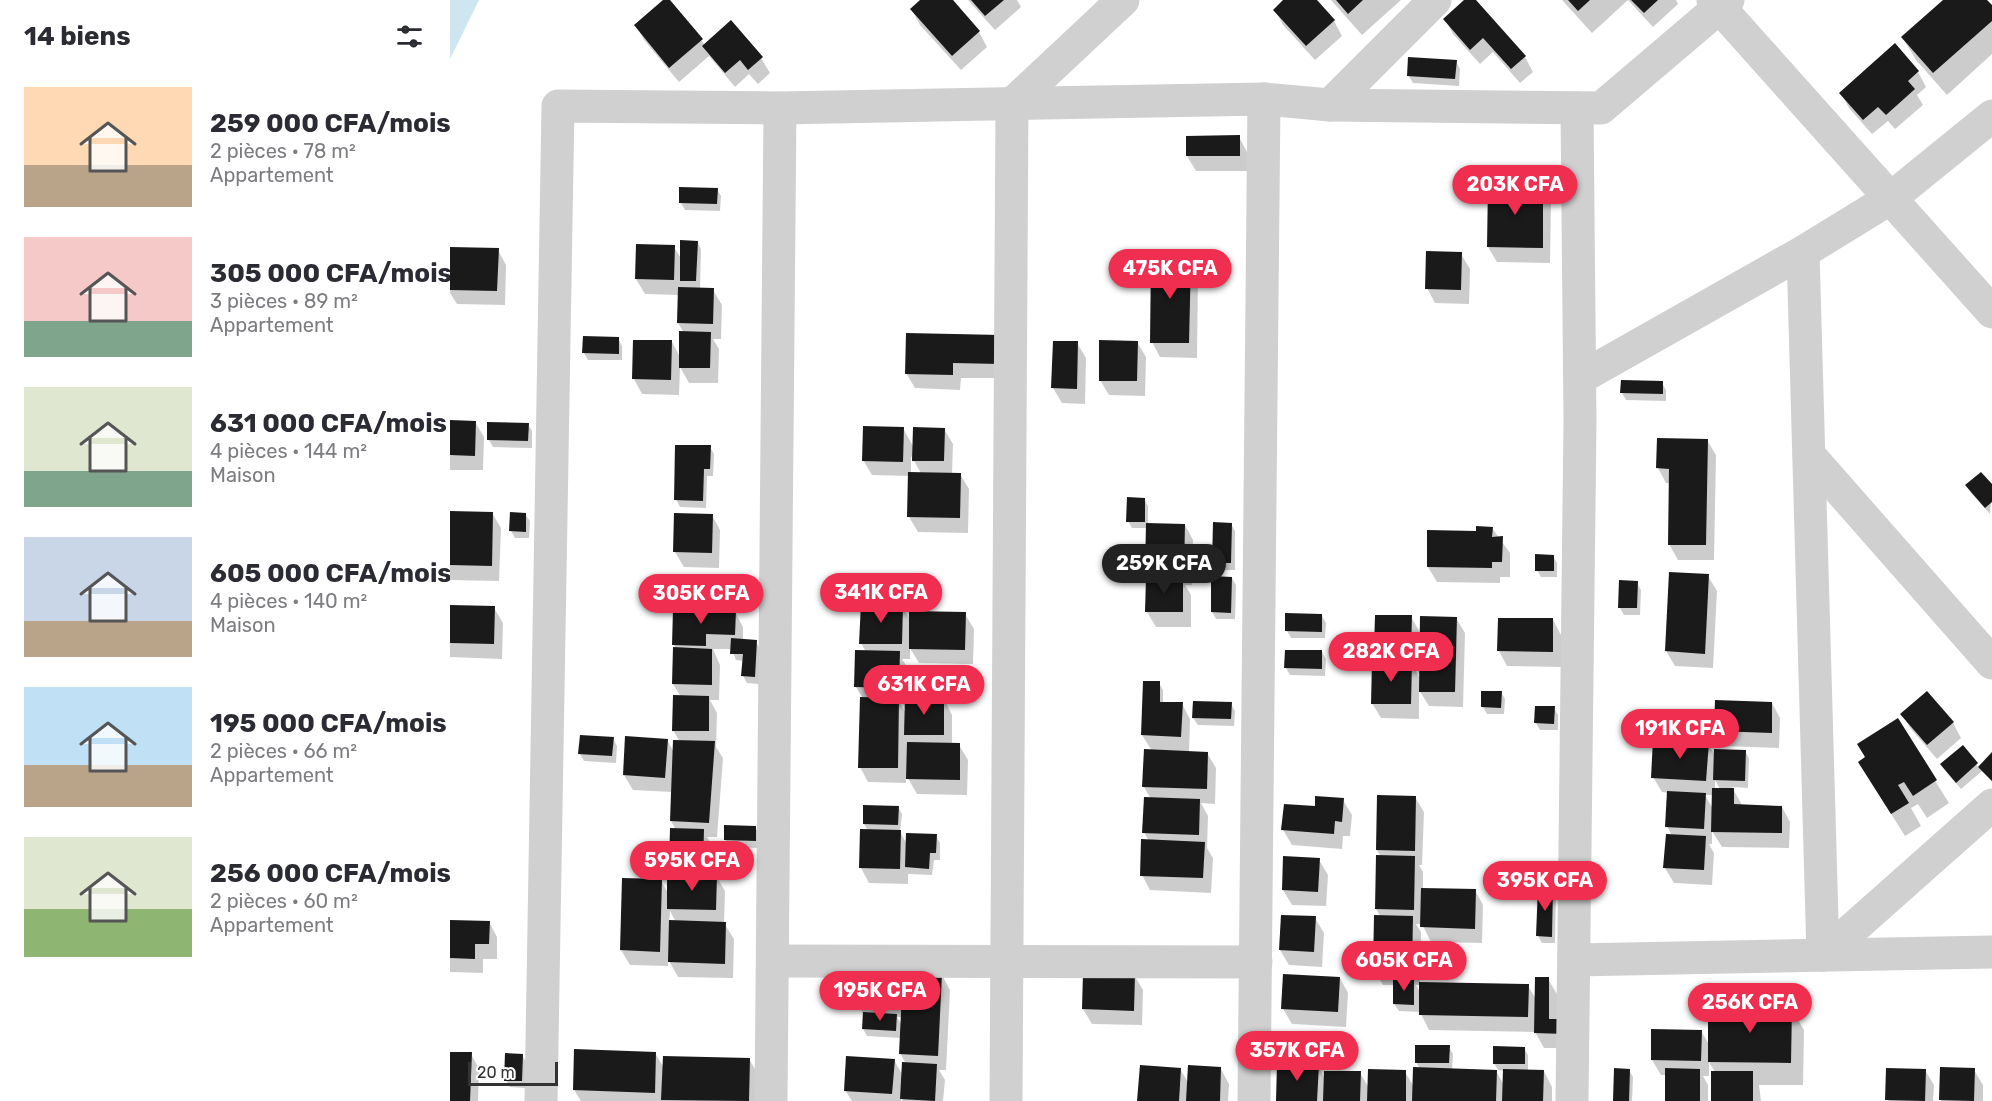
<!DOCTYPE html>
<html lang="fr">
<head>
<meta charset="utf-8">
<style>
  body { margin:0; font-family:Rubik,sans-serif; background:#f7f7f7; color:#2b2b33; height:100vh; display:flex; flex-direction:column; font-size:22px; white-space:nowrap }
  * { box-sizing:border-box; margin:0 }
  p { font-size:20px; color:#7c7c81 }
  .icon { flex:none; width:33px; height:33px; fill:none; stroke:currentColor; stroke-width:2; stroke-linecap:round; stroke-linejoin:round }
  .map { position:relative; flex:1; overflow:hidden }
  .sheet { display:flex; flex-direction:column; background:#fff; width:450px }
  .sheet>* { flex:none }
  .scale { position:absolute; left:18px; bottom:15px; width:90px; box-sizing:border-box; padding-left:6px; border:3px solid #333; border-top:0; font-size:16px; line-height:21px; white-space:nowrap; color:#333; -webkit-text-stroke:4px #fff; paint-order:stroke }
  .price { position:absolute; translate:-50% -51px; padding:0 14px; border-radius:21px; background:#f02e50; color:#fff; font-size:20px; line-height:39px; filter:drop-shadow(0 2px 3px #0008) }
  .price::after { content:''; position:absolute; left:50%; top:36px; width:18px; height:14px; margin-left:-9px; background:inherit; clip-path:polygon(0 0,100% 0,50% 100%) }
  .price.active { background:#222; color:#fff }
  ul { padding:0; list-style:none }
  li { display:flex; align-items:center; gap:18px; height:150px; padding:0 24px }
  li span { display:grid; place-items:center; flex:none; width:168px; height:120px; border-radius:0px; color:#555 }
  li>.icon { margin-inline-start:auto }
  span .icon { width:72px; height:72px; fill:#fffc; stroke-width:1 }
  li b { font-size:26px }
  h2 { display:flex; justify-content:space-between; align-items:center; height:72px; padding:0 24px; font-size:26px }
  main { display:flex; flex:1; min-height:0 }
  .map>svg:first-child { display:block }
</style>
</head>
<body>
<main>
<section class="sheet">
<h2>14 biens<svg class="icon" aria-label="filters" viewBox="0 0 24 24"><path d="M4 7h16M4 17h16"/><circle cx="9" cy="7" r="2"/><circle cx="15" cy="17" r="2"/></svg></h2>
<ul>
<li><span style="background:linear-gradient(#ffd9b3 65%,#b9a48a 0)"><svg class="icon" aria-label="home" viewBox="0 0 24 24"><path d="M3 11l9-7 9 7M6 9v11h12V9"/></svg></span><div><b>259 000 CFA/mois</b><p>2 pièces · 78 m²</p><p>Appartement</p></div></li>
<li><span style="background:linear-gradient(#f6c9c9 70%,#7fa58c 0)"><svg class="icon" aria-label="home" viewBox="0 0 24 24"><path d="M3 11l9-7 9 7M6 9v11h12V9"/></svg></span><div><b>305 000 CFA/mois</b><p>3 pièces · 89 m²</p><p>Appartement</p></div></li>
<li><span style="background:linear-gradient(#dfe7d0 70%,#7fa58c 0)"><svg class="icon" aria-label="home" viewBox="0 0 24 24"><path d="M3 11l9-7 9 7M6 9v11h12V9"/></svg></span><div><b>631 000 CFA/mois</b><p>4 pièces · 144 m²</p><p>Maison</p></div></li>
<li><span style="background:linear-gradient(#c9d6e8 70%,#b9a48a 0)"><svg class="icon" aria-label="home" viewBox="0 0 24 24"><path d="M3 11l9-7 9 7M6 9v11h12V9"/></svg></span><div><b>605 000 CFA/mois</b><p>4 pièces · 140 m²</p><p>Maison</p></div></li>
<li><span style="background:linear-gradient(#bfe0f5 65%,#b9a48a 0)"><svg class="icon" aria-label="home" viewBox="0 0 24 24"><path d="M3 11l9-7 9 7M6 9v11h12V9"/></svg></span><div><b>195 000 CFA/mois</b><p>2 pièces · 66 m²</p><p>Appartement</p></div></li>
<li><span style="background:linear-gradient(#dfe7d0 60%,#8fb573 0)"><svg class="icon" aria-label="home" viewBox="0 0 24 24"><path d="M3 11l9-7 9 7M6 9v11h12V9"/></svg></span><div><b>256 000 CFA/mois</b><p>2 pièces · 60 m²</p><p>Appartement</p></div></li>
</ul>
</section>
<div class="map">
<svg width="1542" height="1101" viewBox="0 0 1542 1101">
  <rect width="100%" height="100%" fill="#fff"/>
  <path fill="#cde6f0" d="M0 0H29L0 59Z"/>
  <g fill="#0003" fill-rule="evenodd">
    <path d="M215 0H218L255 45 311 58 320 73 308 84 299 74 285 87 259 56 229 82 194 40 186 25Z"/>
    <path d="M472 0H500L529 32 537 47 511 70 470 25 462 10Z"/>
    <path d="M518 0H567L571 7 545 30Z"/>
    <path d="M836 0H865L884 21 892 36 865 60 833 25 825 10Z"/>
    <path d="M881 0H951L912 35Z"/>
    <path d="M1016 0H1024L1075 57 1083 72 1070 83 1043 52 1030 64 1003 34 995 19Z"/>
    <path d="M1112 0H1178L1142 33Z"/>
    <path d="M1178 0H1226L1228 4 1203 27Z"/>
    <path d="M1495 0H1535L1542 8V54L1497 95 1466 60 1453 38Z"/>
    <path d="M1006 61 1010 69 1009 86 963 83 959 76Z"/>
    <path d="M1468 72 1476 87 1467 95 1473 105 1445 129 1438 121 1422 134 1399 108 1391 93Z"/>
    <path d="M737 137H789L797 152 798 171H746L737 156Z"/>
    <path d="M1093 186 1101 201 1100 263 1047 262 1038 247Z"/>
    <path d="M267 189 271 196 270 211 235 210 231 203Z"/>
    <path d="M247 242 251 249 250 289 263 290 272 305 271 339H263L269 349 268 383H239L230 367 229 395 192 394 184 379 222 342 230 357 234 333 228 323 229 295 195 294 186 279 224 247 232 260Z"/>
    <path d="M0 248 48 250 56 265 55 305 7 304 0 293Z"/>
    <path d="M1011 254 1020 269 1019 304 985 303 977 288Z"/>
    <path d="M740 260 748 275 747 358 710 357 702 342Z"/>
    <path d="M550 336 558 378H511L510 390 465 388 456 373Z"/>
    <path d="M168 338 172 346V360H138L134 353Z"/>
    <path d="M687 342 696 357 695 396 659 395 650 380Z"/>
    <path d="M627 343 636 358 635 404 612 403 603 388Z"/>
    <path d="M1212 383 1216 390V401L1176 400 1172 393Z"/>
    <path d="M0 421 25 422 34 437 33 470H0Z"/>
    <path d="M78 424 82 431V448L43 447 39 440Z"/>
    <path d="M453 428 464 448 494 429 503 444 502 474H510L519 489 518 533 468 532 459 517 460 476 422 475 413 460ZM461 456 471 473H461Z"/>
    <path d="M1257 440 1266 455 1264 560H1228L1219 544 1220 483H1216L1208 468Z"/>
    <path d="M260 447 264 454 263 476H257L256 508 230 507 226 499Z"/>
    <path d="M1517 486 1542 487 1540 514 1521 493Z"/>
    <path d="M694 499 698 506V525H735L743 540 742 585H735L741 595V627H706L697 612 703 580 697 570 698 528H682L678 521Z"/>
    <path d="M0 512 42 513 51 528 49 581 0 580Z"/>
    <path d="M75 514 80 521 79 538H65L61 531Z"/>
    <path d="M262 515 270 530 269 568 234 567 225 552Z"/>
    <path d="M781 524 785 531V570H768L764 563Z"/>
    <path d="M1042 528 1060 553V577H1050V583L987 582 978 567 1027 533Z"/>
    <path d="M1103 556 1107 563V577H1091L1087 570Z"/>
    <path d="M1258 576 1267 591 1263 668 1225 666 1216 651Z"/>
    <path d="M782 578 786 585 785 619H766L762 612Z"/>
    <path d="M1187 583 1191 590 1190 615H1174L1170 608Z"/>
    <path d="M452 606 461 621 515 614 524 629 523 664 469 663 460 648V659H452L458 668 457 698 494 699 502 715V744L509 745 518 760 517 795 467 794 456 775V783L418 782 410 767 412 697 406 687 416 652 411 643ZM450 703H456V713Z"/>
    <path d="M0 607 44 608 53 623 52 659 0 657Z"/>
    <path d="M285 612 293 627V641L306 642 310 649 309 684 297 683 293 676 294 661 286 660 282 649H263L270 665 269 700H260L267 713 266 747 273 758 267 837H257L262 846V876H266L275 891 274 923 284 939 283 978 228 977 218 959V966L180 965 171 950 211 881 218 893 225 876 220 867 226 830 221 821 222 792 183 790 174 775 217 740 224 752 230 742 223 730 231 697 223 684 226 649 224 645ZM220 911 226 922H219Z"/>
    <path d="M872 616 876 623 875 638H841L837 631Z"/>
    <path d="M961 617 971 634 1006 618 1015 633 1013 707 979 706 969 690V719L931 718 922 703 933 663 925 650ZM963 666H971L970 679Z"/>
    <path d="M1103 620 1111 635V667L1057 666 1049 651Z"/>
    <path d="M872 652 876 659 875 676 840 675 836 668Z"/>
    <path d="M709 683 713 690V703L732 704 740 719 739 753H757L766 768 765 804 751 803 758 816 757 848 763 858 761 893 700 890 692 875 699 841 694 832 701 799 694 787 702 751 692 735Z"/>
    <path d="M1051 692 1055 699 1054 714H1037L1033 707Z"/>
    <path d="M1322 703 1330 718 1329 748 1274 746 1265 731Z"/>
    <path d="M781 704 785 711 784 726 748 725 743 718Z"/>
    <path d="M1104 708 1108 715V730H1090L1086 723Z"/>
    <path d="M1452 714 1503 723 1511 738 1487 759 1461 729Z"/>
    <path d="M1447 720 1499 803 1477 818 1468 804 1461 808 1471 826 1455 836 1423 785 1416 758Z"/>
    <path d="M163 739 167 746 166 763 134 761 130 754Z"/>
    <path d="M1258 744 1266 757 1295 751 1299 758 1298 788 1282 787 1292 805 1332 807 1340 822 1339 848 1272 847 1262 831V844H1259L1264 853 1262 885 1224 883 1215 868 1222 836 1217 826 1219 793 1212 792 1203 777ZM1265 780 1270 789H1265ZM1255 795H1264L1263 809Z"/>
    <path d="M1513 747 1529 768 1542 754V782L1532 771 1511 789 1496 771Z"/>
    <path d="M965 797 974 812 972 865H969L973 872V889L1025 890 1033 905 1032 943 981 942 972 924H966L971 932 970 983 1078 986 1086 999 1098 979 1107 994 1124 1048H1094L1085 1032 979 1030 970 1012 949 1011 944 1004 945 985H933L925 970 930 916 926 909 931 857 927 850ZM966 985H971V994Z"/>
    <path d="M893 800 902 815 900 836H893L892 849 842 845 833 830 866 808Z"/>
    <path d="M414 807H448L452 814 450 832 457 844 486 836 490 843V860H484L482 875 458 874V884L419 883 411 868 418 831 414 824Z"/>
    <path d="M305 827 309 834V848L279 847 275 839Z"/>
    <path d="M869 860 878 875 876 906 842 905 833 890Z"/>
    <path d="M1065 868 1069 876V894H1054L1050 887Z"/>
    <path d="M1102 888 1106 895 1105 943H1092L1088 936Z"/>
    <path d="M865 918 874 933 872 967 839 965 830 950Z"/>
    <path d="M0 921 39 922 47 937V959H33V973L0 972Z"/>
    <path d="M447 972 454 984 492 975 500 990 496 1070H489L495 1080 493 1101H453L451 1097V1101H402L395 1090 444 1060 453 1076 456 1064 450 1053 451 1038 417 1036 413 1029 414 1015 406 1000ZM447 1017H452V1025Z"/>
    <path d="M684 975 693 990 692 1025 642 1024 633 1009Z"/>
    <path d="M890 978 898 993 896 1027 842 1024 833 1009Z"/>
    <path d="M1341 1008 1354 1030 1353 1085H1309L1311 1101H1262L1265 1072 1259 1062V1076H1253L1258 1085V1101H1217V1075H1211L1202 1060 1251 1031 1260 1046Z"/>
    <path d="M999 1047 1003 1054 1002 1070 1046 1071 1054 1085V1071L1048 1070 1044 1063 1074 1048 1078 1055V1071H1094L1102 1087V1101H827L868 1066 875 1079 910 1073 919 1088 955 1072 964 1087 970 1069 966 1062Z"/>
    <path d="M0 1053 21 1054 29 1069 28 1101H0Z"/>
    <path d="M205 1053 214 1068 299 1059 308 1074 307 1101H131L124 1090Z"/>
    <path d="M72 1055 76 1062 75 1088 60 1087 56 1080Z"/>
    <path d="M730 1069 739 1084 771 1069 779 1084 778 1101H689Z"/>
    <path d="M1179 1070 1183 1077 1182 1101H1165Z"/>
    <path d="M1475 1070 1484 1085 1483 1101H1438Z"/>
    <path d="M1524 1070 1533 1085V1101H1491Z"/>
  </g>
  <g fill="#1a1a1a">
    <path d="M213 0H220L253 39 219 68 184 25Z"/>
    <path d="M470 0H503L530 31 502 56 460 9Z"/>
    <path d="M521 0H554L535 16Z"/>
    <path d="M833 0H867L885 20 856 46 823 10Z"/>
    <path d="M886 0H913L898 14Z"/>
    <path d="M1014 0H1026L1076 56 1061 69 1033 38 1020 50 993 19Z"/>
    <path d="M1118 0H1140L1128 11Z"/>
    <path d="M1181 0H1208L1194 13Z"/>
    <path d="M1493 0H1537L1542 5V21L1483 73 1451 37Z"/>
    <path d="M281 20 313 57 298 70 290 60 275 73 252 46Z"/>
    <path d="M1445 43 1469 71 1458 81 1465 89 1436 115 1428 107 1413 120 1389 93Z"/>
    <path d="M958 57 1007 60 1005 79 957 76Z"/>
    <path d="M790 135V156H736V136Z"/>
    <path d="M1038 184 1093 185V248L1037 247Z"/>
    <path d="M229 187 268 188 267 204 229 203Z"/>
    <path d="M230 240 248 241 246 281H230Z"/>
    <path d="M186 244 225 245 224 280 185 279Z"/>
    <path d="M0 247 49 248 47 291 0 290Z"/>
    <path d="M976 251 1012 252 1011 290 975 289Z"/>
    <path d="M701 257 741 258 739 343H700Z"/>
    <path d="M228 287 264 288 263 324 227 323Z"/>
    <path d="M229 331 261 332 260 368H229Z"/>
    <path d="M456 333 551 335 550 364 503 363V375L455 374Z"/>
    <path d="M133 336 169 337V354L132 353Z"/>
    <path d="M183 340H222L221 380 182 379Z"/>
    <path d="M649 340 688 341 687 381H649Z"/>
    <path d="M603 341H628L627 389 601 388Z"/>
    <path d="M1171 380 1213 381V394L1170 393Z"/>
    <path d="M0 420 26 421 25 456 0 455Z"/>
    <path d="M37 422 79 423 78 441 37 440Z"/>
    <path d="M413 426 454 427 453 462 412 461Z"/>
    <path d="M463 427 495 428 494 461H462Z"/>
    <path d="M1207 438 1258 439 1256 545H1218L1219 469 1206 468Z"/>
    <path d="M225 445H261L260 469H254L253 501 224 500Z"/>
    <path d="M458 472 511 473 510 518 457 517Z"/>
    <path d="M1531 472 1542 484V502L1535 508 1515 485Z"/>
    <path d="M677 497 695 498V522H676Z"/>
    <path d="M0 511 43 512 42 566 0 565Z"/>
    <path d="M60 512 76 513V532L59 531Z"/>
    <path d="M224 513 263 514 262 553 223 552Z"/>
    <path d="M763 522 782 523 781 563H762Z"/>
    <path d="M696 523 735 524 734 571 695 570Z"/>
    <path d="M1026 526 1043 527 1042 537 1053 536 1052 562H1042V568L977 567V530L1026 531Z"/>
    <path d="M1085 554 1104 555V571H1085Z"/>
    <path d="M1219 572 1259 574 1255 654 1215 651Z"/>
    <path d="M761 576 782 577 781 613 761 612Z"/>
    <path d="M696 578 733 579V612H695Z"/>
    <path d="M1169 580 1188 581 1187 608H1168Z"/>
    <path d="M411 603 453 604 452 644H409Z"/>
    <path d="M0 605 45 606 44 644 0 643Z"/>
    <path d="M223 609 286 610 285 635 256 634V646L222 645Z"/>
    <path d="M459 611 516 612 515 650 459 649Z"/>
    <path d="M835 613 872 614V632L835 631Z"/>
    <path d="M925 615H962L961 651 924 650Z"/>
    <path d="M970 616 1007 617 1005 692H969Z"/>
    <path d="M1048 618H1103V652L1047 651Z"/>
    <path d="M281 638 307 640 305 677 291 676 293 654H280Z"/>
    <path d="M223 647 262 649V685L222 684Z"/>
    <path d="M405 650 450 651 449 688 404 687Z"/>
    <path d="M835 650H872V669L834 668Z"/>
    <path d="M922 661 962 662 961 704H921Z"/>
    <path d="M693 681H710V702H733L731 737 691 735Z"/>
    <path d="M1031 691H1052L1051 708 1031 707Z"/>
    <path d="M1477 691 1504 722 1477 745 1450 714Z"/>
    <path d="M223 695 259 696V731H222Z"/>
    <path d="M410 697 449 698 448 768H408Z"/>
    <path d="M455 697 494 698V735H454Z"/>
    <path d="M1265 700 1322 702V733L1264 731Z"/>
    <path d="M743 701 782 702 781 719 742 718Z"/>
    <path d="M1085 706H1105L1104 724 1084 723Z"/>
    <path d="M1448 718 1487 780 1463 796 1454 782 1448 785 1459 803 1441 814 1408 762 1415 757 1407 744Z"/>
    <path d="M130 735 164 737 162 756 128 754Z"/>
    <path d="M175 736 218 739 215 778 173 775Z"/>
    <path d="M1203 739 1259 742 1256 781 1201 778Z"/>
    <path d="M223 740 265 741 259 823 220 821Z"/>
    <path d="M457 742 510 743V780L456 779Z"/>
    <path d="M1513 745 1528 763 1506 783 1490 764Z"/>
    <path d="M694 749 758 752 757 789 692 787Z"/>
    <path d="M1264 749 1296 750 1295 781 1263 780Z"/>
    <path d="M1542 752V781L1528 767Z"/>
    <path d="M1262 788H1284V804L1332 806V833L1261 832Z"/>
    <path d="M1217 791 1256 793 1254 829 1215 827Z"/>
    <path d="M927 795 966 796 965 851 926 850Z"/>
    <path d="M865 796 894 798 892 822 885 821 884 834 831 830 834 804 865 806Z"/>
    <path d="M694 797 750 799 749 835 692 833Z"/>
    <path d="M413 805 449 806 448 825 413 824Z"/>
    <path d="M274 825 306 826V841L274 840Z"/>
    <path d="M220 828 254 829 253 868 219 867Z"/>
    <path d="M410 829 451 830 450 869 409 868Z"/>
    <path d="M456 833 487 834 486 853H480L479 869 455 867Z"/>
    <path d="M1216 834 1256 836 1254 870 1213 868Z"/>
    <path d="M691 839 755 842 753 878 690 876Z"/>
    <path d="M926 855 965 856 964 910 925 909Z"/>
    <path d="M833 856 870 858 868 892 832 890Z"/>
    <path d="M1049 867H1066V887H1048Z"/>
    <path d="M217 874 267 875 266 910 217 909Z"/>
    <path d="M172 878 212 879 210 952 170 950Z"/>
    <path d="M1088 886H1103L1102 937 1086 936Z"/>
    <path d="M971 888 1026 889 1025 929 970 927Z"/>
    <path d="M831 915 866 916 864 952 829 950Z"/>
    <path d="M924 915 963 916 962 971 923 970Z"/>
    <path d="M0 920 40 921 39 944H25V959L0 958Z"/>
    <path d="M219 920 276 922 275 964 218 962Z"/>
    <path d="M406 968 448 970 447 1003 404 1001Z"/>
    <path d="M453 972 492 974 488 1056 449 1054Z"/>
    <path d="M633 972 685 974 684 1011 632 1009Z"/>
    <path d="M833 974 890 977 888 1012 831 1009Z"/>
    <path d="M1085 977H1099V1019H1116V1034L1084 1033Z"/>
    <path d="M943 980H964V1005L943 1004Z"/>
    <path d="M969 982 1079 984 1078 1017 969 1015Z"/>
    <path d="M1258 1006H1342L1341 1063 1258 1062Z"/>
    <path d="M413 1012 447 1014 446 1031 412 1029Z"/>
    <path d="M1201 1029 1252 1030 1251 1061 1201 1060Z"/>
    <path d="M965 1045H1000L999 1063H965Z"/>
    <path d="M1043 1046 1075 1047V1064H1043Z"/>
    <path d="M124 1049 206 1052 205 1093 123 1090Z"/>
    <path d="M0 1052H22L20 1101H0Z"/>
    <path d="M55 1053 73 1054 72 1081H54Z"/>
    <path d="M213 1056 300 1058 299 1101 211 1100Z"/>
    <path d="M396 1056 445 1059 442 1094 394 1091Z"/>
    <path d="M452 1062 487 1064 485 1101 450 1099Z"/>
    <path d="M827 1063 869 1064 867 1101H826Z"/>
    <path d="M690 1065 731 1068 729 1101H687Z"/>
    <path d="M738 1065 771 1067 770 1101H736Z"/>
    <path d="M963 1067 1047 1070 1046 1101H962Z"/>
    <path d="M1490 1067 1525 1068 1524 1101 1489 1100Z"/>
    <path d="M1164 1068 1180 1069 1179 1101H1163Z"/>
    <path d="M1215 1068 1250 1069V1101H1215Z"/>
    <path d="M1436 1068 1476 1069 1475 1101 1435 1100Z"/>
    <path d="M918 1069 956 1070V1101H917Z"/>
    <path d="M1053 1069 1094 1070 1093 1101H1052Z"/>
    <path d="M874 1071H911L910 1101H873Z"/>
    <rect x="1261" y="1071" width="42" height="30"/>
  </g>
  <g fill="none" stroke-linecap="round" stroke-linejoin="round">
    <g stroke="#d0d0d0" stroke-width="33">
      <path d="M1263 0 1542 312"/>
      <path d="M880 105 985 0"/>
      <path d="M1353 252 1373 955"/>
      <path d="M1130 378 1353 252 1441 198 1542 116"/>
      <path d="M1359 455 1542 663"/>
      <path d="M1373 955 1542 805"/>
      <path d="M1124 960 1542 952"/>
      <path d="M324 961 806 962"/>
      <path d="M91 1101 108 106 330 108 814 99 880 105 1151 108 1278 0"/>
      <path d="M321 1101 330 108"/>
      <path d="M556 1101 562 104 673 0"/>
      <path d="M804 1101 814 99"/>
      <path d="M1122 1101 1130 421 1127 108"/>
    </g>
  </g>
</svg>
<div class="scale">20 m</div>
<b class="price" style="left:1065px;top:216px">203K CFA</b>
<b class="price" style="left:720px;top:300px">475K CFA</b>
<b class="price active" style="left:714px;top:595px">259K CFA</b>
<b class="price" style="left:431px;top:624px">341K CFA</b>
<b class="price" style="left:251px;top:625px">305K CFA</b>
<b class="price" style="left:941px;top:683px">282K CFA</b>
<b class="price" style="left:474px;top:716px">631K CFA</b>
<b class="price" style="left:1230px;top:760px">191K CFA</b>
<b class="price" style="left:242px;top:892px">595K CFA</b>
<b class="price" style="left:1095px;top:912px">395K CFA</b>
<b class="price" style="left:954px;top:992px">605K CFA</b>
<b class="price" style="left:430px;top:1022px">195K CFA</b>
<b class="price" style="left:1300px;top:1034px">256K CFA</b>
<b class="price" style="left:847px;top:1082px">357K CFA</b>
</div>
</main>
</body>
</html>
